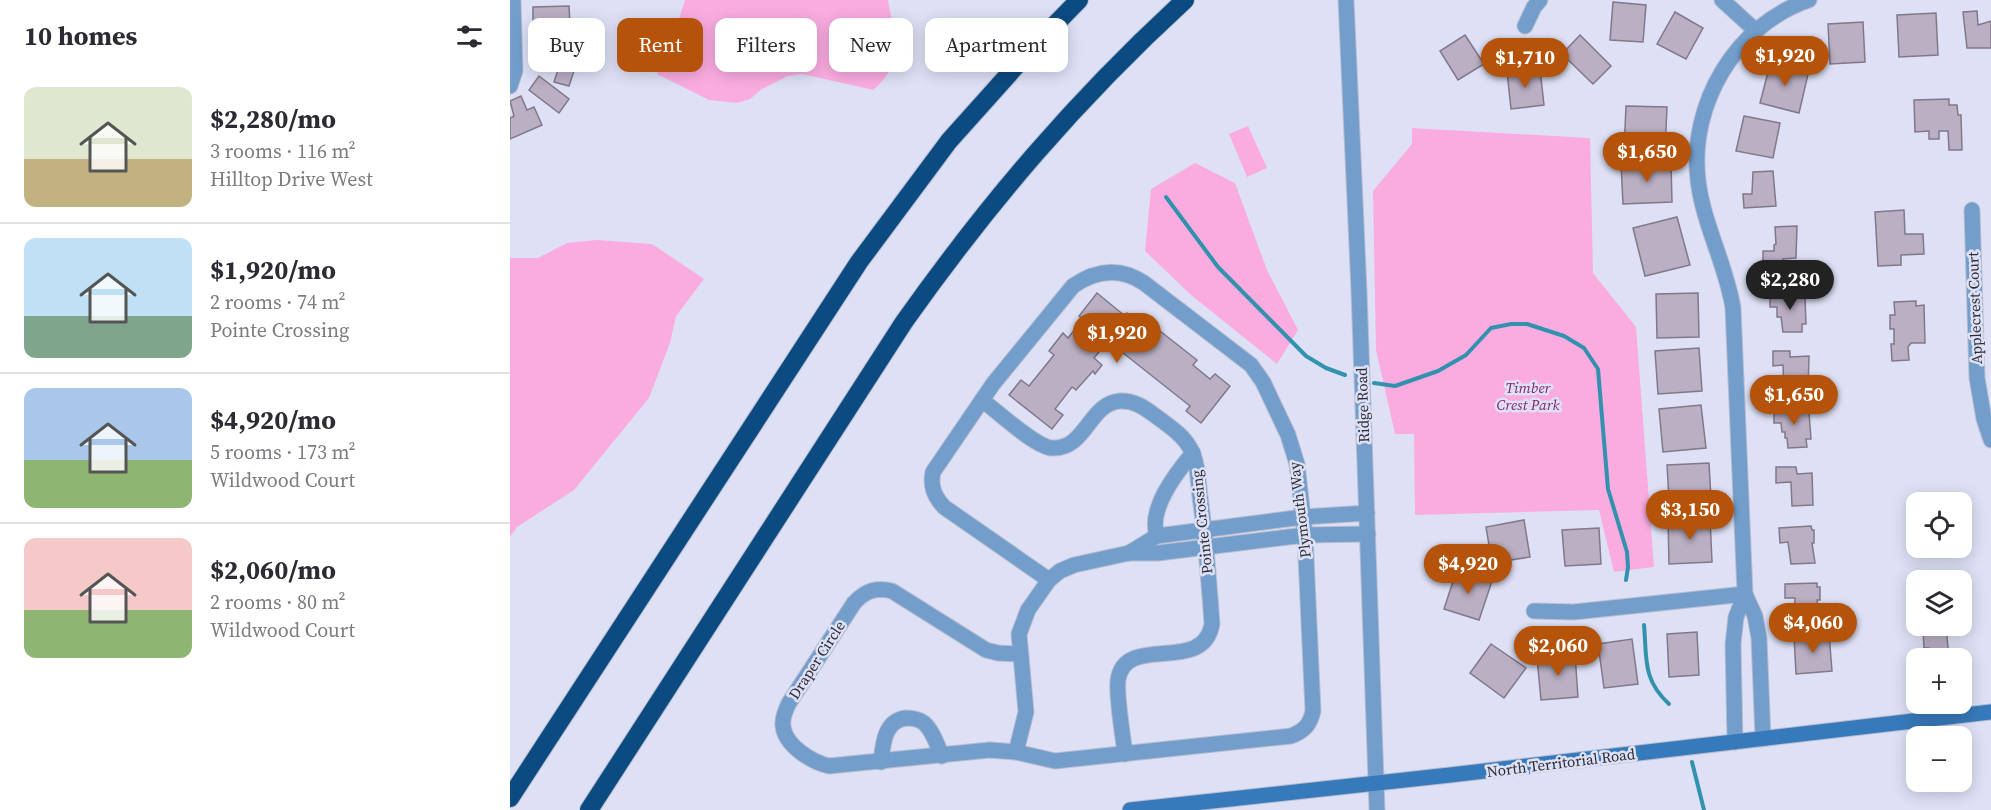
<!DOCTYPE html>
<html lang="en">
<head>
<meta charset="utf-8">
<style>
  body { margin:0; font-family:"Source Serif 4",serif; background:#f2f2f3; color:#2b2b33; height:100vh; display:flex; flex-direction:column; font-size:22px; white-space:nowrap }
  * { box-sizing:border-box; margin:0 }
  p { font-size:20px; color:#7c7c81 }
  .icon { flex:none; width:33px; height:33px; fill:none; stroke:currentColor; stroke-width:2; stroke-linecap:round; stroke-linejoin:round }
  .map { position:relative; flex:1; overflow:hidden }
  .panel { display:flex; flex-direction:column; background:#fff; width:510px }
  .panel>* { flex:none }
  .top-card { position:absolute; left:18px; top:18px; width:570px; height:54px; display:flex; gap:12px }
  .buttons { position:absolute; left:1396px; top:492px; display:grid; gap:12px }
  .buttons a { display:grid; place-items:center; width:66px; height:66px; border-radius:12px; background:#fff; box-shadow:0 3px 15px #0003; font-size:30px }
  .price { position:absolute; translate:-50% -51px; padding:0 14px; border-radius:21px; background:#b45309; color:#fff; font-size:20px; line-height:39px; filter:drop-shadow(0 2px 3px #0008) }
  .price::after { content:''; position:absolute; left:50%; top:36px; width:18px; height:14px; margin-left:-9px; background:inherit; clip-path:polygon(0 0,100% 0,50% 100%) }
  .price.selected { background:#222; color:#fff }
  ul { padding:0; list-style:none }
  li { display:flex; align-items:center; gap:18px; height:150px; padding:0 24px }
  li+li { border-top:2px solid #e1e1e2 }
  li span { display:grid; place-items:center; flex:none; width:168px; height:120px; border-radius:12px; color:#555 }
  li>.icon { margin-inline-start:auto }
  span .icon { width:72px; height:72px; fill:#fffc; stroke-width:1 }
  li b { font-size:26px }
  h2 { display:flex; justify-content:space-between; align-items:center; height:72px; padding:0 24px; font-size:26px }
  .pill { padding:0 21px; border-radius:12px; background:#fff; box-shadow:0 3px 15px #0003; font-size:21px; line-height:54px }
  .pill.selected { background:#b45309; color:#fff }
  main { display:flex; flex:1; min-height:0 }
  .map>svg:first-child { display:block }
</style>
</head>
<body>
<main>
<section class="panel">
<h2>10 homes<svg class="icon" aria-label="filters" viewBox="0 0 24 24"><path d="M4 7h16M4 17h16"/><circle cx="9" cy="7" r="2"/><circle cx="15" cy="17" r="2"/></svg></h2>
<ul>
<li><span style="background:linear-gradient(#dfe7d0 60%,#c2b280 0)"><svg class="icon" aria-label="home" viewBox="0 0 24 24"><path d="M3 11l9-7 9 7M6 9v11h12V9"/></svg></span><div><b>$2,280/mo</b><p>3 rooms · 116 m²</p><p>Hilltop Drive West</p></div></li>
<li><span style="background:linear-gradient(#bfe0f5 65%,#7fa58c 0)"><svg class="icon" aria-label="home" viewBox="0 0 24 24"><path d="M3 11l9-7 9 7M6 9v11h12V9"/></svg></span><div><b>$1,920/mo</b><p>2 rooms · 74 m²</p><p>Pointe Crossing</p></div></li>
<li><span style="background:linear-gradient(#a9c7e8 60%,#8fb573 0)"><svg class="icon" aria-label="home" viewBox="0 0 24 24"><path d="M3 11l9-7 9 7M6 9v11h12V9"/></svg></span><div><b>$4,920/mo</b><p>5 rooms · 173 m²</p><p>Wildwood Court</p></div></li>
<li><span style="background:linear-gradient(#f6c9c9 60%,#8fb573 0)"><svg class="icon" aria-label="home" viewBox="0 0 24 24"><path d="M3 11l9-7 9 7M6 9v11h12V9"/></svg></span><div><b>$2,060/mo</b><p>2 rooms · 80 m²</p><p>Wildwood Court</p></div></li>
</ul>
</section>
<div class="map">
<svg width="1481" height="810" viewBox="0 0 1481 810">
  <rect width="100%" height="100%" fill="#dee1f6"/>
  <g fill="#faace1">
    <path d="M175 0H378C382 23 390 53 377 75 374 80 368 85 364 90L292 74 278 76 252 89 240 99 227 103 199 100 147 74 153 44 168 22Z"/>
    <path d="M738 126 757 168 737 177 719 134Z"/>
    <path d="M902 128 1080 138 1083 273 1126 327 1144 567 1104 572 1089 510 905 515 904 434H885L866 350 863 191 902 144Z"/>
    <path d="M685 163 725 183 757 270 788 330 767 364 681 295 635 251 641 189Z"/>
    <path d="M87 240 142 244 194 279 166 316 160 343 139 398 64 490 7 527 0 537V258H28L57 243Z"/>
  </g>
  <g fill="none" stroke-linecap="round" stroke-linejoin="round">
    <g stroke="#3292ae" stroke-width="4">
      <path d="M656 197 708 267 796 356 816 368 835 375"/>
      <path d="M864 383 885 386 928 371 956 355 981 328 1001 324H1017L1054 336 1074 348 1088 369 1098 489 1117 552 1118 567 1116 580"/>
      <path d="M1134 625C1137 658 1132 679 1159 704"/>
      <path d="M1182 762 1194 810"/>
    </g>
  </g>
  <g fill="#baafc3" stroke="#81788a" stroke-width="1.5">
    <path d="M1103 2 1136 5 1133 42 1100 40Z"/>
    <path d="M59 6 60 25 23 26V7Z"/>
    <path d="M1467 11 1468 25 1481 21V48H1457L1453 12Z"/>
    <path d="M1165 12 1193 28 1176 59 1147 44Z"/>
    <path d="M1426 13 1428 55 1389 57 1387 15Z"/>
    <path d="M1353 22 1355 62 1320 64 1318 24Z"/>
    <path d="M955 35 974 64 948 80 930 51Z"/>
    <path d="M1070 35 1101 66 1083 84 1052 54Z"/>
    <path d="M58 36 59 57 25 58V44H29V37Z"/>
    <path d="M1261 61 1299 70 1289 113 1250 103Z"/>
    <path d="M49 67 64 71 59 86 44 82Z"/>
    <path d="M1030 69 1034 105 1001 109 997 72Z"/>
    <path d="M29 76 59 99 49 113 19 90Z"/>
    <path d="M11 96 17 110 24 107 32 125 0 139V118L4 116 0 101Z"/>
    <path d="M1439 99V105H1447L1448 115H1451L1452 150H1439L1438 131H1429V139H1419V131L1405 132 1404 100Z"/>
    <path d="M1116 106 1157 107 1155 151 1114 150Z"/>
    <path d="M1234 116 1270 123 1263 158 1226 151Z"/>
    <path d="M1161 162 1162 202 1113 204 1111 164Z"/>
    <path d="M1263 171 1266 206 1234 208 1233 194H1242L1243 172Z"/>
    <path d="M1394 210 1395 234H1413L1414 254 1391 255V265L1368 266 1365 212Z"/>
    <path d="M1167 217 1180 265 1135 276 1123 228Z"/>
    <path d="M1287 226 1286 258 1273 259V266L1253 267V251H1264V245L1266 244 1265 227Z"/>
    <path d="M587 293 615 316 617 313 637 329 641 324 687 360 683 365 700 379 705 374 720 386 691 423 676 411 680 406 598 341 584 358 592 365 585 374 583 371 566 390 562 387 545 409 553 415 542 429 499 395 511 380 519 386 544 355 539 351 553 333 558 338 573 319 569 316Z"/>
    <path d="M1188 293 1189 337 1147 338 1146 294Z"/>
    <path d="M1260 293H1282V297H1295L1296 324H1292V332H1273L1271 317H1267V307H1260Z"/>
    <path d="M1406 301V306L1414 305 1415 343H1401L1398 347 1399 360 1382 361 1381 344H1384V329H1380V315H1385L1384 302Z"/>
    <path d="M1189 348 1192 391 1148 394 1145 351Z"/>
    <path d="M1263 351H1280V357L1299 356 1298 389 1274 390 1273 365 1263 366Z"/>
    <path d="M1191 405 1196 448 1153 452 1149 409Z"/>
    <path d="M1286 408V413L1299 412 1301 439H1296L1297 447 1278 448 1277 438H1275V432H1272L1271 423H1264V409Z"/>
    <path d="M1199 463 1201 498 1159 500 1157 465Z"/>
    <path d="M1266 467H1286L1287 474 1302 473 1303 505 1282 506 1281 482 1266 483Z"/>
    <path d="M1200 518 1202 562 1159 564 1158 520Z"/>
    <path d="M1014 520 1020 557 982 563 976 527Z"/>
    <path d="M1301 526 1302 530H1304V543H1302L1305 563 1281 564 1278 542 1270 543 1269 528Z"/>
    <path d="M1089 528 1091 564 1055 566 1052 530Z"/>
    <path d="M947 569 982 581 969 620 934 609Z"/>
    <path d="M1307 583V587H1310V600H1307L1310 619 1287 620V617H1284L1285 598H1275V584Z"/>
    <path d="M1422 626H1436L1439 658H1419V648H1414L1413 629H1422Z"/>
    <path d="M1187 632 1189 675 1159 677 1157 634Z"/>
    <path d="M1319 633 1322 671 1286 674 1284 636Z"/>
    <path d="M1122 639 1128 684 1094 688 1088 644Z"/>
    <path d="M981 644 1016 668 994 698 960 673Z"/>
    <path d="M1065 654 1068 697 1031 700 1027 658Z"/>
  </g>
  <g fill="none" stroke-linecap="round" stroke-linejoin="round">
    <g stroke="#babdcf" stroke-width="17">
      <g id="minor">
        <path d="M1212 0 1246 31"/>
        <path d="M1015 26 1024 7 1030 0"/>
        <path d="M0 86 5 71 3 0"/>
        <path d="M1462 210 1467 378 1474 419 1481 440"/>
        <path d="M472 400C487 411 525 447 542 448 576 450 579 403 610 401 625 400 636 409 647 417 659 426 673 435 680 448 688 462 688 481 690 497 696 539 699 582 702 624 693 676 615 632 608 680 606 697 613 735 615 754"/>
        <path d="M647 536C638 509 666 473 683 453"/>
        <path d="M619 553 647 536 793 517 857 513"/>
        <path d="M1024 611 1064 612 1235 594"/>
        <path d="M510 654 488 653 476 650 382 591C365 587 355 591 344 603L279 703C275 711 272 718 273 726 275 746 302 762 319 766L480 750 506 752 545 761 781 736C794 731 800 725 803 711L795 535 787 464 778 435 753 382 741 365 634 283C610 267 586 270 563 286L483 384 423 472C420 486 424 496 434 507L539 580"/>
        <path d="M1253 738 1249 638 1245 616 1235 594 1223 308C1216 264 1193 224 1188 180 1179 105 1225 25 1299 0"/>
        <path d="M1225 742 1223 644 1226 617 1235 594"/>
        <path d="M506 752 516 712 509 634 518 610 539 580 550 571 564 565 619 553H648L795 535 858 534"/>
        <path d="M371 762C373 744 374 721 396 718 403 718 409 719 414 723 423 731 427 745 432 756"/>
      </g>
    </g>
    <g stroke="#babdcf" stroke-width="17">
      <path id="tertiary" d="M836 0 849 291 867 810"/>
    </g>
    <g stroke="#babdcf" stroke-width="17">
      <path id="secondary" d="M620 810 940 775 1481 712"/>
    </g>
    <g stroke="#babdcf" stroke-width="20">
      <g id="motorway">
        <path d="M0 798 349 262 439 141 524 46 569 0"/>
        <path d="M79 810 394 322C479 202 567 99 675 0"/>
      </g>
    </g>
    <use href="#minor" stroke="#739ecb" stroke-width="15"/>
    <use href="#tertiary" stroke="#739ecb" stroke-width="15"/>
    <use href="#secondary" stroke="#377abc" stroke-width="15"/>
    <use href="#motorway" stroke="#0c4b81" stroke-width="18"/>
  </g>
  <g text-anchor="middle" stroke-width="5" stroke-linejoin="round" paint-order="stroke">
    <g font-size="15" fill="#2b2c34" stroke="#dee1f6">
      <text transform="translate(1465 308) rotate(-92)" y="5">Applecrest Court</text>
      <text transform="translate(853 405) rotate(-92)" y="5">Ridge Road</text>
      <text transform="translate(790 510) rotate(-97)" y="5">Plymouth Way</text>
      <text transform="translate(692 522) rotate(-96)" y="5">Pointe Crossing</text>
      <text transform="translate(307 660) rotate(-57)" y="5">Draper Circle</text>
      <text transform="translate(1051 763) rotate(-7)" y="5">North Territorial Road</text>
    </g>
    <g font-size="15" font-style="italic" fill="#83266d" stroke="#dee1f6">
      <text x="1018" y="393">Timber<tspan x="1018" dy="17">Crest Park</tspan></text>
    </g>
  </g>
</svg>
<div class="buttons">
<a><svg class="icon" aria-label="locate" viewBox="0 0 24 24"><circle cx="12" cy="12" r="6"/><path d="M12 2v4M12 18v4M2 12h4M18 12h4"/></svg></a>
<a><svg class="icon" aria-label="layers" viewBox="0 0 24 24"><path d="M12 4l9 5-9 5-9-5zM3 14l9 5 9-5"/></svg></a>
<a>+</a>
<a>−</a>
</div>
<b class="price" style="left:1275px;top:87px">$1,920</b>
<b class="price" style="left:1015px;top:89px">$1,710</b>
<b class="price" style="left:1137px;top:183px">$1,650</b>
<b class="price selected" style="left:1280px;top:311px">$2,280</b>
<b class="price" style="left:607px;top:364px">$1,920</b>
<b class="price" style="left:1284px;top:426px">$1,650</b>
<b class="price" style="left:1180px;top:541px">$3,150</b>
<b class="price" style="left:958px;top:595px">$4,920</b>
<b class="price" style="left:1303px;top:654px">$4,060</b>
<b class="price" style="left:1048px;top:677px">$2,060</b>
<div class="top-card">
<a class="pill">Buy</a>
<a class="pill selected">Rent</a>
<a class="pill">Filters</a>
<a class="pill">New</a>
<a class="pill">Apartment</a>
</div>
</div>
</main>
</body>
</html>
